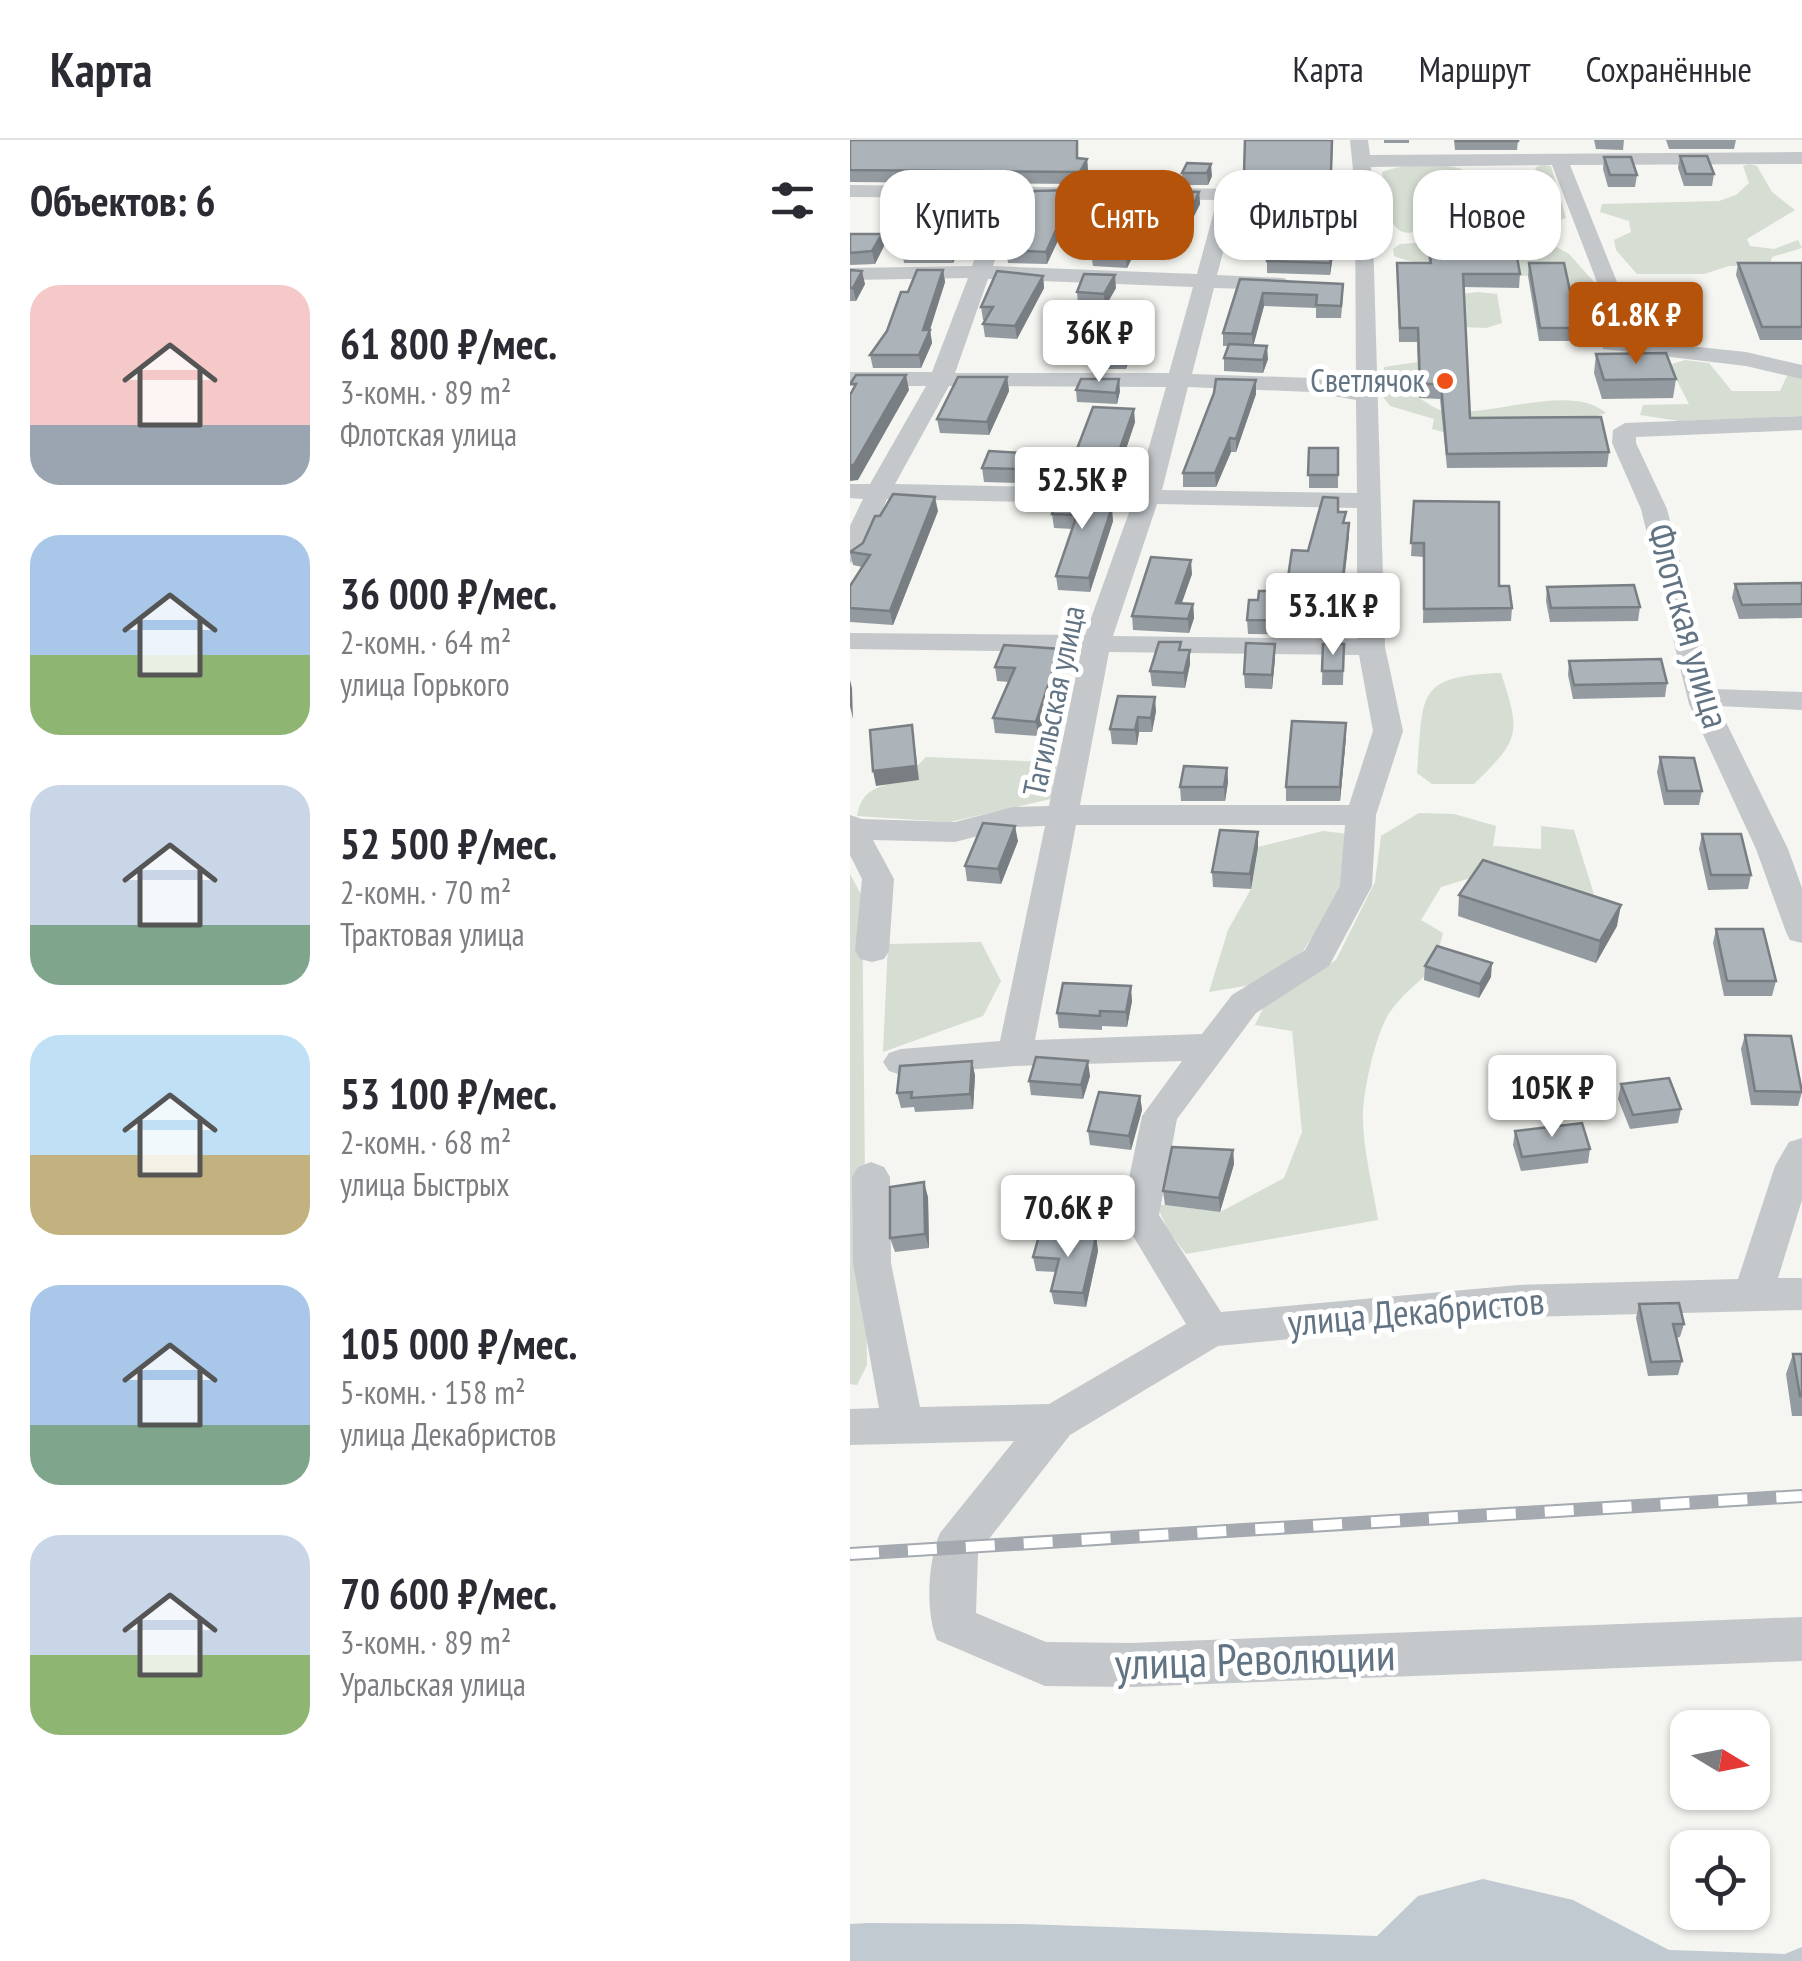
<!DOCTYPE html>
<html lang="ru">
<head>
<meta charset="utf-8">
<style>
  body { margin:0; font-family:"PT Sans Narrow",sans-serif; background:#f2f2f3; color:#2b2b33; height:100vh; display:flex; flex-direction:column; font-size:38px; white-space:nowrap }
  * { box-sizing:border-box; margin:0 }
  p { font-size:32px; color:#7c7c81 }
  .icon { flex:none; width:55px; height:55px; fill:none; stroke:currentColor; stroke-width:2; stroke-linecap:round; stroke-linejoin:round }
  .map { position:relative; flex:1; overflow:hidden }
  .panel { display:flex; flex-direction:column; background:#fff; width:850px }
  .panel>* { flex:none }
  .top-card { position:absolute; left:30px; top:30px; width:770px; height:90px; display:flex; gap:20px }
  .needle { width:65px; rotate:100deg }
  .fabs { position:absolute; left:820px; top:1570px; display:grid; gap:20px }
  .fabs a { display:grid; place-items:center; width:100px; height:100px; border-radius:20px; background:#fff; box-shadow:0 2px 8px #0004; font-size:50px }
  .price { position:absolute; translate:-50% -85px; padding:0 22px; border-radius:10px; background:#fff; color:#222; font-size:32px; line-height:65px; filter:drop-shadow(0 2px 5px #0008) }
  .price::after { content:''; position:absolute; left:50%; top:60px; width:30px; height:22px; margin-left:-15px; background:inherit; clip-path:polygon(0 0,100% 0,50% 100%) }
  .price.active { background:#b45309; color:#fff }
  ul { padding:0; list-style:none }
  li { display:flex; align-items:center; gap:30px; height:250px; padding:0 30px }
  li span { display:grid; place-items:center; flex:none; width:280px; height:200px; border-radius:30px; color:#555 }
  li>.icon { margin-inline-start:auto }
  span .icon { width:120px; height:120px; fill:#fffc; stroke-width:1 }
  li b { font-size:42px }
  h2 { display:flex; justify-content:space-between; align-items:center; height:120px; padding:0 30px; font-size:42px }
  .chip { padding:0 35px; border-radius:30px; background:#fff; box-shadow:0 2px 8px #0004; font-size:35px; line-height:90px }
  .chip.active { background:#b45309; color:#fff }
  header { display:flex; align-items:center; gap:60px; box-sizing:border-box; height:140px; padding:0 50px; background:#fff; border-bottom:2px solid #e1e1e2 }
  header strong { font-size:48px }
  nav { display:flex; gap:55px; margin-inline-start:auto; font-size:35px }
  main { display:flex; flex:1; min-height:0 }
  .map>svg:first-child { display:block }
</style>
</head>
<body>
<header>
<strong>Карта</strong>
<nav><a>Карта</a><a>Маршрут</a><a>Сохранённые</a></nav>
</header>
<main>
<section class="panel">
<h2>Объектов: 6<svg class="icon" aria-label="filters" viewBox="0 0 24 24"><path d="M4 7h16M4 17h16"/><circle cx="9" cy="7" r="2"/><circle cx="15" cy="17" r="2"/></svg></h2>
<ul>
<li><span style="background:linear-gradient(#f6c9c9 70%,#9aa5b1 0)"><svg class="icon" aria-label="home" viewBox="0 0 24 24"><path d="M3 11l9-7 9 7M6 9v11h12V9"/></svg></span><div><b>61 800 ₽/мес.</b><p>3-комн. · 89 m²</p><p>Флотская улица</p></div></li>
<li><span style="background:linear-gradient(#a9c7e8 60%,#8fb573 0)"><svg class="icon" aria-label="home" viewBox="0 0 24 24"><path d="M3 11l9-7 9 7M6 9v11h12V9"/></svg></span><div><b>36 000 ₽/мес.</b><p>2-комн. · 64 m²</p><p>улица Горького</p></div></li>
<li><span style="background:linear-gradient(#c9d6e8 70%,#7fa58c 0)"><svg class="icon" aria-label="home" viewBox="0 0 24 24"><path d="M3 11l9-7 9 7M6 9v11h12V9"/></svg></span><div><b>52 500 ₽/мес.</b><p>2-комн. · 70 m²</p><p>Трактовая улица</p></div></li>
<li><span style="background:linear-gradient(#bfe0f5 60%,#c2b280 0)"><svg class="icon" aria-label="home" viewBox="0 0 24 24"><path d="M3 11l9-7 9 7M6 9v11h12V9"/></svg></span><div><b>53 100 ₽/мес.</b><p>2-комн. · 68 m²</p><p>улица Быстрых</p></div></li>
<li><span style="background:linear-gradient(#a9c7e8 70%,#7fa58c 0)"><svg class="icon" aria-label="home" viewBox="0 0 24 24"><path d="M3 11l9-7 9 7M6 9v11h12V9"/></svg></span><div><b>105 000 ₽/мес.</b><p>5-комн. · 158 m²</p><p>улица Декабристов</p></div></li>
<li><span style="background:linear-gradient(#c9d6e8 60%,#8fb573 0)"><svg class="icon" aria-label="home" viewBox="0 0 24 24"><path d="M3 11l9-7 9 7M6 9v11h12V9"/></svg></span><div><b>70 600 ₽/мес.</b><p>3-комн. · 89 m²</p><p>Уральская улица</p></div></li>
</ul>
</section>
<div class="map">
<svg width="952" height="1821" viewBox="0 0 952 1821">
  <rect width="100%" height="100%" fill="#f5f5f1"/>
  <g fill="#d6ddd2">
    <path d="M692 24 701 26 716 78 683 88 682 94 719 114 744 142 715 148 712 136C655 136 598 136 544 116L543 109 550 104 580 102 575 86C537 112 536 57 532 32 555 23 588 22 612 29L616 54C642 54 673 60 691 38L685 28Z"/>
    <path d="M899 24 907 26 922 52 945 70 897 99 900 106 924 109 948 100 952 108 922 117 920 125 879 126 854 134H787L766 110 764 100 781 92 779 81 750 72 752 64 869 61 886 55 899 43 893 26Z"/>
    <path d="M628 152 647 154 652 183 636 188 587 186 595 156Z"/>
    <path d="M835 220 859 223 882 251H930L937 236H952V276L829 281 790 275 793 265 839 264 819 225Z"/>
    <path d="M568 222 569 258C576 262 584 268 590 270 633 281 720 241 756 273 703 292 641 260 593 292L582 289 584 279 540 266 531 254 534 227Z"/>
    <path d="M651 533C671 594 670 599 624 644H582L567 633C574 555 564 536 651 533Z"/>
    <path d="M76 617 200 622 212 629 205 658 100 682 7 676C12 643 40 644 68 640L67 626Z"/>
    <path d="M569 673 604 674 646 686 643 706 691 709V686L724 690 746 761 650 729 591 747 571 780 593 793C581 844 571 833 543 868 527 886 514 947 513 972 512 1007 523 1046 528 1080L336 1114 318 1090 306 1064 370 1072 434 1038 452 992 442 891 405 885 416 862 486 820 525 742 531 696Z"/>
    <path d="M473 691 499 694 489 755 453 811 401 845 359 852 378 790 401 749 408 707Z"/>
    <path d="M0 734 12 756 17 1225 7 1245 0 1244Z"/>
    <path d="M131 802 151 841 133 876 33 912 38 804Z"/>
  </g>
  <path fill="#c0cad0" d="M633 1739 723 1760 819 1810 935 1814 952 1807V1821H0V1784L18 1783 172 1784 527 1796 568 1756Z"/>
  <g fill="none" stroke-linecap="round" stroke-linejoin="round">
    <g fill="#c4c8cb" fill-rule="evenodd">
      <path d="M500 0H518L520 15 952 12V24L720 25 767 142 772 199 896 212 952 225V239L896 226 753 209 747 142 702 25 521 27 535 507 553 591 526 675 522 746 479 826 406 873 327 979 309 1075 371 1172 669 1145 888 1139 925 1026 939 1002 952 998V1060L928 1138H952V1170L669 1177 368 1206 220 1295 128 1413 126 1473 196 1502 281 1503 952 1477V1521L281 1547 195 1546 87 1500C75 1472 78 1420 90 1393L164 1301 0 1305V1269L29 1268 3 1123 2 1037 8 1027 21 1022 34 1027 40 1037 41 1123 70 1267 199 1264 336 1184 271 1076 292 976 332 921 165 926 51 935 39 931 33 922 39 913 51 909 150 901 195 686 163 687 105 702 23 700 44 739 39 811 34 819 22 822 10 819 5 811 12 739 0 715V675L12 679 105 682 163 667 199 666 231 512 0 509V493L235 495 282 364 37 359 13 415 0 423V386L13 359 0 358V344H20L76 246H0V232H82L118 138 0 140V128L122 126 147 58 0 57V45L505 50ZM167 58 367 60 347 134 143 126ZM387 61 505 62 506 246 461 238 342 234 364 148 434 150 444 144 434 138 367 135ZM138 139 343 147 319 233H105ZM99 246 316 247 287 349 45 344ZM338 247 461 252 506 260 507 353 312 350ZM307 364 507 368V499L263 496ZM259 512 509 515 523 591 499 665H230ZM226 685H495L490 746 455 810 382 855 352 894 185 900Z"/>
      <path d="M952 276V290L786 297V303L817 369 863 549 952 552V570L868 566 938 709 952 748V803L940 800 936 792 906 709 839 564 791 369 762 303 763 290 775 283Z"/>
    </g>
    <g stroke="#a4aab0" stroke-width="14">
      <path id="rail" d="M0 1414 952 1356"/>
    </g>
    <use href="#rail" stroke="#fff" stroke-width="10" stroke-dasharray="29" stroke-linecap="butt"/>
  </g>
  <g fill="#949ba0">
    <path d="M0 0 237 19 238 31 231 44 0 42Z"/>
    <path d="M483 0 481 43 394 45V33Z"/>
    <rect x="534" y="0" width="25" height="3"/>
    <path d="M604 0H668L667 10H605Z"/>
    <path d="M744 0H774L773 10 746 9Z"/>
    <path d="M816 0H886L884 9H819Z"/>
    <path d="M830 16 864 34 862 46H834L828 28Z"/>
    <path d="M754 17 787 35 785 47H758L753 29Z"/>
    <path d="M337 23 362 36 358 45H333L332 33Z"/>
    <path d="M121 50 123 62 107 92 112 104 103 123H54L52 110Z"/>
    <path d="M349 52 350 64 344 76 318 74V62Z"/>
    <path d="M226 62 197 124 158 123 156 110Z"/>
    <path d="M575 72 670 134 669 148 614 147 620 278 759 312 757 327 597 328 590 259 569 258 567 202H549L547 123H579L575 85Z"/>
    <path d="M487 78V90L480 135 417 133V121L454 109Z"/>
    <path d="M0 94H32L34 106 25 124 0 125Z"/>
    <path d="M280 108 281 120 277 128 243 126 241 114Z"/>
    <path d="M679 123 728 188 727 201H689L678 136Z"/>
    <path d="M888 123H952V200H910L886 135Z"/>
    <path d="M0 130 15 144 6 161H0Z"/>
    <path d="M93 130 95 142 80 190 82 203 71 228H23L20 215 37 191 58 152Z"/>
    <path d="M193 136 194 148 167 199 135 197 133 184 136 180H133L131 167Z"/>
    <path d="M390 139 493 156 491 178H466V168L414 166 403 205 418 219 413 233 374 231V218L378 206H373V193Z"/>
    <path d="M266 148 255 167 228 165 227 152Z"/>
    <path d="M746 214 826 239 823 258 752 259 744 233Z"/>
    <path d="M240 216H280L276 229H241Z"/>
    <path d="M157 237 159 251 139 295 90 293 87 279Z"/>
    <path d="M406 240V254L386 312H381L366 347H333V333Z"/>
    <path d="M226 250 270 251 267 264 227 262Z"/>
    <path d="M285 282 264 345 220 344 219 330Z"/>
    <rect x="459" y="308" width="29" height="40"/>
    <path d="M174 313 176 326 170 343 134 342 132 328Z"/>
    <path d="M255 354 263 381 240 452 208 450 206 436 223 389 204 388 202 374Z"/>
    <path d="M564 361 649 446 662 468 661 481 573 483 574 417 561 416Z"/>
    <path d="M88 371 43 485 0 482V446L12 427 3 425 0 412 13 403 30 376Z"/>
    <path d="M488 372 495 383H499L492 455H494V495L398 494 397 480 408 460 436 451 458 411Z"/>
    <path d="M342 434 331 463 343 464 344 478 339 493 283 490 282 476Z"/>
    <path d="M952 443V478L889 479 882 458 885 444Z"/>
    <path d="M697 447 790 467 788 481 700 482 696 461Z"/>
    <path d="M473 504H494L493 545H472Z"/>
    <path d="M210 509 212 523 188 596 145 593 143 578 159 542 147 541 145 527Z"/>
    <path d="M332 510H340V524L335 548 302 546 300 531Z"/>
    <path d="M425 518 422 549 395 548 394 534Z"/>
    <path d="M719 521 817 543 815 557 723 559 718 535Z"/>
    <path d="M268 556 306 571 302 592H289L287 605 262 604 260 589Z"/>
    <path d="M496 597 490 661H436V647Z"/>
    <path d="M810 617 852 651 849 665H814L807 632Z"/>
    <path d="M377 628 378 642 375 661H331L330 647Z"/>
    <path d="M408 692V707L401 749 363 747 362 732Z"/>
    <path d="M852 694 901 735 898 749 858 750 849 709Z"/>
    <path d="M168 701 151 744 117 741 115 726Z"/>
    <path d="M609 755 767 786 746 823 608 776Z"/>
    <path d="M866 789 926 841 922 856H874L863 803Z"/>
    <path d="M575 826 641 837 629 858 574 840Z"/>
    <path d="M282 861 277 887 252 886V890L209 888 207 873Z"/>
    <path d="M895 895 952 952 948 966 901 965 891 909Z"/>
    <path d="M122 921 125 936 123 969 65 972 64 967 51 968 47 953Z"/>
    <path d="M240 936 233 959 181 955 179 941Z"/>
    <path d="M771 944 831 969 828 983 780 989 768 959Z"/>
    <path d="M290 956 292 970 281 1010 240 1005 238 991Z"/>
    <path d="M665 991 740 1009 738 1023 671 1031 663 1005Z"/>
    <path d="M383 1010 384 1024 370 1072 315 1065 313 1051Z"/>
    <path d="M78 1057 79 1108 45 1112 40 1098Z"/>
    <path d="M246 1097 248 1111 236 1167 204 1164 201 1151 206 1132 186 1131 183 1117Z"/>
    <path d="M789 1164 834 1184 830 1197 826 1198 832 1221 828 1235 798 1236 786 1178Z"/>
    <path d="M943 1214H952V1276H942L936 1234Z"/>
  </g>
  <g fill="#787e82">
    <path d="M237 19 238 31 231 44 230 32Z"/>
    <path d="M361 24 362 36 358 45 357 33Z"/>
    <path d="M121 50 123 62 101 104 99 92Z"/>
    <path d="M224 50 226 62 197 124 196 112Z"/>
    <path d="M349 52 350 64 344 76V64Z"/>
    <path d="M487 78V90L480 135V123Z"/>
    <path d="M111 92 112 104 103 123 101 110Z"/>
    <path d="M32 94 34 106 25 124 22 111Z"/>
    <path d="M280 108 281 120 277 128 276 115Z"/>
    <path d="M93 130 95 142 79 192 80 190 82 203 71 228 69 215 73 190Z"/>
    <path d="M12 131 15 144 6 161 3 148Z"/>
    <path d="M265 135 266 148 255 167 254 154Z"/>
    <path d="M193 136 194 148 167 199 165 186Z"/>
    <path d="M413 153 414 166 403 207 402 194Z"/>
    <path d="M279 203 280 216 276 229 275 216Z"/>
    <path d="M417 206 418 219 413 233V220Z"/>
    <path d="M56 235 59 250 8 340 0 341V325Z"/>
    <path d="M157 237 159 251 139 295 137 282Z"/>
    <path d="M269 239 270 251 267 264 266 253Z"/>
    <path d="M406 240V254L386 312V299Z"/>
    <path d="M284 269 285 282 264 345 262 331Z"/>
    <path d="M380 298 381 312 366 347 365 333Z"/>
    <path d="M174 313 176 326 170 343 168 329Z"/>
    <path d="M85 357 88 371 43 485 40 471Z"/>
    <path d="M262 367 263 381 240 452 239 438Z"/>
    <path d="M499 383V397L491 469V455Z"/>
    <path d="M341 420 342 434 327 477 326 463Z"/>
    <path d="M343 464 344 478 339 493 338 479Z"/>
    <path d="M425 504V518L422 549V535Z"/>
    <path d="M210 509 212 523 188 596 186 582Z"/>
    <path d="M340 510V524L335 548 334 533Z"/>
    <path d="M0 540 2 548 3 579 0 566Z"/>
    <path d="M305 557 306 571 302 592 301 578Z"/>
    <path d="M288 577 289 592 287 605 285 590Z"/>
    <path d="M496 583V597L490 661V647Z"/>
    <path d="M62 585 69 640 26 646 23 631Z"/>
    <path d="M377 628 378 642 375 661 374 647Z"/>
    <path d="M165 686 168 701 151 744 148 729Z"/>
    <path d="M408 692V707L401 749 400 734Z"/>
    <path d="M771 765 767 786 746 823 750 801Z"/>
    <path d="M642 823 641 837 629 858 630 844Z"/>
    <path d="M281 846 282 861 277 887 276 872Z"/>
    <path d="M122 921 125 936 123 969 120 954Z"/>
    <path d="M238 921 240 936 233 959 231 945Z"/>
    <path d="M290 956 292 970 281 1010 279 996Z"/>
    <path d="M383 1010 384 1024 370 1072 369 1058Z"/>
    <path d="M74 1042 78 1057 79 1108 75 1094Z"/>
    <path d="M246 1097 248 1111 236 1167 233 1153Z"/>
  </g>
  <g fill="#acb4ba" stroke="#787e82" stroke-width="2.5">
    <path d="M0 0H227V18L237 19 230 32 0 30Z"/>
    <path d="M395 0H482L481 31 394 33Z"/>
    <rect x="606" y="0" width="62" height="1"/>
    <path d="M830 16H857L864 34H836Z"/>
    <path d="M754 17H781L787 35H760Z"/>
    <path d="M337 23 361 24 357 33H332Z"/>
    <path d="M86 49 121 50 99 92H111L101 110H52Z"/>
    <path d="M224 50 196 112 156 110 184 51Z"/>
    <path d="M323 51 349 52 344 64 318 62Z"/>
    <path d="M575 72H659L670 134H613L620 278 751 277 759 312 597 314 591 244H570L568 188H550L547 123H581Z"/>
    <path d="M462 77 487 78 480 123 417 121 419 108 454 109Z"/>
    <path d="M0 94H32L22 111 0 113Z"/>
    <path d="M244 107 280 108 276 115 241 114Z"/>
    <path d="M679 123H714L728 188H690Z"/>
    <path d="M888 123H952V187H912Z"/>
    <path d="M0 130 12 131 3 148H0Z"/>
    <path d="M67 130H93L73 190H80L69 215H20L37 191 51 152H58Z"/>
    <path d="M147 131 193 136 165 186 133 184 143 167H131Z"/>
    <path d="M234 134 265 135 254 154 227 152Z"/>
    <path d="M390 139 493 144 491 166 466 165 467 155 413 153 402 194 373 193Z"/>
    <path d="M246 202 279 203 275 216H240Z"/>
    <path d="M379 204 417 206 413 220 374 218Z"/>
    <path d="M816 213 826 239 754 240 746 214Z"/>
    <path d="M6 235H56L4 325H0V255L6 244H0Z"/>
    <path d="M108 237H157L137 282 87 279Z"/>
    <path d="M231 239H269L266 253 226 250Z"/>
    <path d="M366 239 406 240 386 299 380 298 365 333H333L364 253Z"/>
    <path d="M243 267 284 269 262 331 219 330Z"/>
    <path d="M459 308H488V335H458Z"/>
    <path d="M139 311 174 313 168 329 132 328Z"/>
    <path d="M210 353 255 354 254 358H258L255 367H262L239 438 206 436 227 375 202 374Z"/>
    <path d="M43 354 85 357 40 471 0 468V446L20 415 0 412 13 403 25 376H30Z"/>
    <path d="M473 357 488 358V372H496L493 383H499L491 455H494V481L397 480 399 460H408L409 451H436L442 410 458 411Z"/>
    <path d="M564 361 649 362V446H659L662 468 574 469V403H561Z"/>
    <path d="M301 417 341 420 326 463 343 464 338 479 282 476Z"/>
    <path d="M952 443V464L892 465 885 444Z"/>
    <path d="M784 445 790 467 701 468 697 447Z"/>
    <path d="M309 502H331L329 510H340L334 533 300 531Z"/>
    <path d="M396 503 425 504 422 535 394 534Z"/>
    <path d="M473 504H494L493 531H472Z"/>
    <path d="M154 505 210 509 186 582 143 578 165 528 145 527Z"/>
    <path d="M811 519 817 543 724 545 719 521Z"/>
    <path d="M268 556 305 557 301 578 288 577 285 590 260 589Z"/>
    <path d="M442 581 496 583 490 647H436Z"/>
    <path d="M62 585 66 626 23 631 20 590Z"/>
    <path d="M810 617 844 618 852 651H817Z"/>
    <path d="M334 626 377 628 374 647H330Z"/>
    <path d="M133 683 165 686 148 729 115 726Z"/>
    <path d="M370 690 408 692 400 734 362 732Z"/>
    <path d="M852 694H891L901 735H861Z"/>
    <path d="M633 720 771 765 750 801 609 755Z"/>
    <path d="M866 789H913L926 841H877Z"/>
    <path d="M587 806 642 823 630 844 575 826Z"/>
    <path d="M213 843 281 846 276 872 250 871V876L207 873Z"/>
    <path d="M895 895 941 896 952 952 905 951Z"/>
    <path d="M186 917 238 921 231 945 179 941Z"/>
    <path d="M122 921 120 954 61 958 62 952 47 953 50 926Z"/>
    <path d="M819 938 831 969 783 975 771 944Z"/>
    <path d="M249 952 290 956 279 996 238 991Z"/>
    <path d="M732 983 740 1009 672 1017 665 991Z"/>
    <path d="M322 1007 383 1010 369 1058 313 1051Z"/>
    <path d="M74 1042 75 1094 40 1098V1047Z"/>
    <path d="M189 1096 246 1097 233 1153 201 1151 209 1119 183 1117Z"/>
    <path d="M829 1163 834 1184H823L832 1221 801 1222 789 1164Z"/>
    <path d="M943 1214H952V1256H950Z"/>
  </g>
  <circle fill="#ef4f18" stroke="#fff" stroke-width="4" cx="595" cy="241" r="10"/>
  <g text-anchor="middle" stroke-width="10" stroke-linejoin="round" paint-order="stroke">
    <g font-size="32" fill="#627484" stroke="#fff" text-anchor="end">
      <text x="575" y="252">Светлячок</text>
    </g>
    <g font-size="32" fill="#627484" stroke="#fff">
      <text transform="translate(204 561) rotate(-78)" y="11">Тагильская улица</text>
    </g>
    <g font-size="38" fill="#627484" stroke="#fff">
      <text transform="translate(838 486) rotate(74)" y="13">Флотская улица</text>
      <text transform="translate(566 1172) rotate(-5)" y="13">улица Декабристов</text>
    </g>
    <g font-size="45" fill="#627484" stroke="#fff">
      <text transform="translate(405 1519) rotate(-2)" y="16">улица Революции</text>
    </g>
  </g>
</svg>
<div class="fabs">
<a><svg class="needle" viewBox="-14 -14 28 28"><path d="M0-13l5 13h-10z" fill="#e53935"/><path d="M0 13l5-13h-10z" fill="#7c7c81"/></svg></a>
<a><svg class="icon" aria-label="locate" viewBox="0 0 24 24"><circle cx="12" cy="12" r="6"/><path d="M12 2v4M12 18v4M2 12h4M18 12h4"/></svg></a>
</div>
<b class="price active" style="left:786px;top:227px">61.8K ₽</b>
<b class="price" style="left:249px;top:245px">36K ₽</b>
<b class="price" style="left:232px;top:392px">52.5K ₽</b>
<b class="price" style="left:483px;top:518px">53.1K ₽</b>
<b class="price" style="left:702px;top:1000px">105K ₽</b>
<b class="price" style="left:218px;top:1120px">70.6K ₽</b>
<div class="top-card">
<a class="chip">Купить</a>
<a class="chip active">Снять</a>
<a class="chip">Фильтры</a>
<a class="chip">Новое</a>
</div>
</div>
</main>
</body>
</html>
